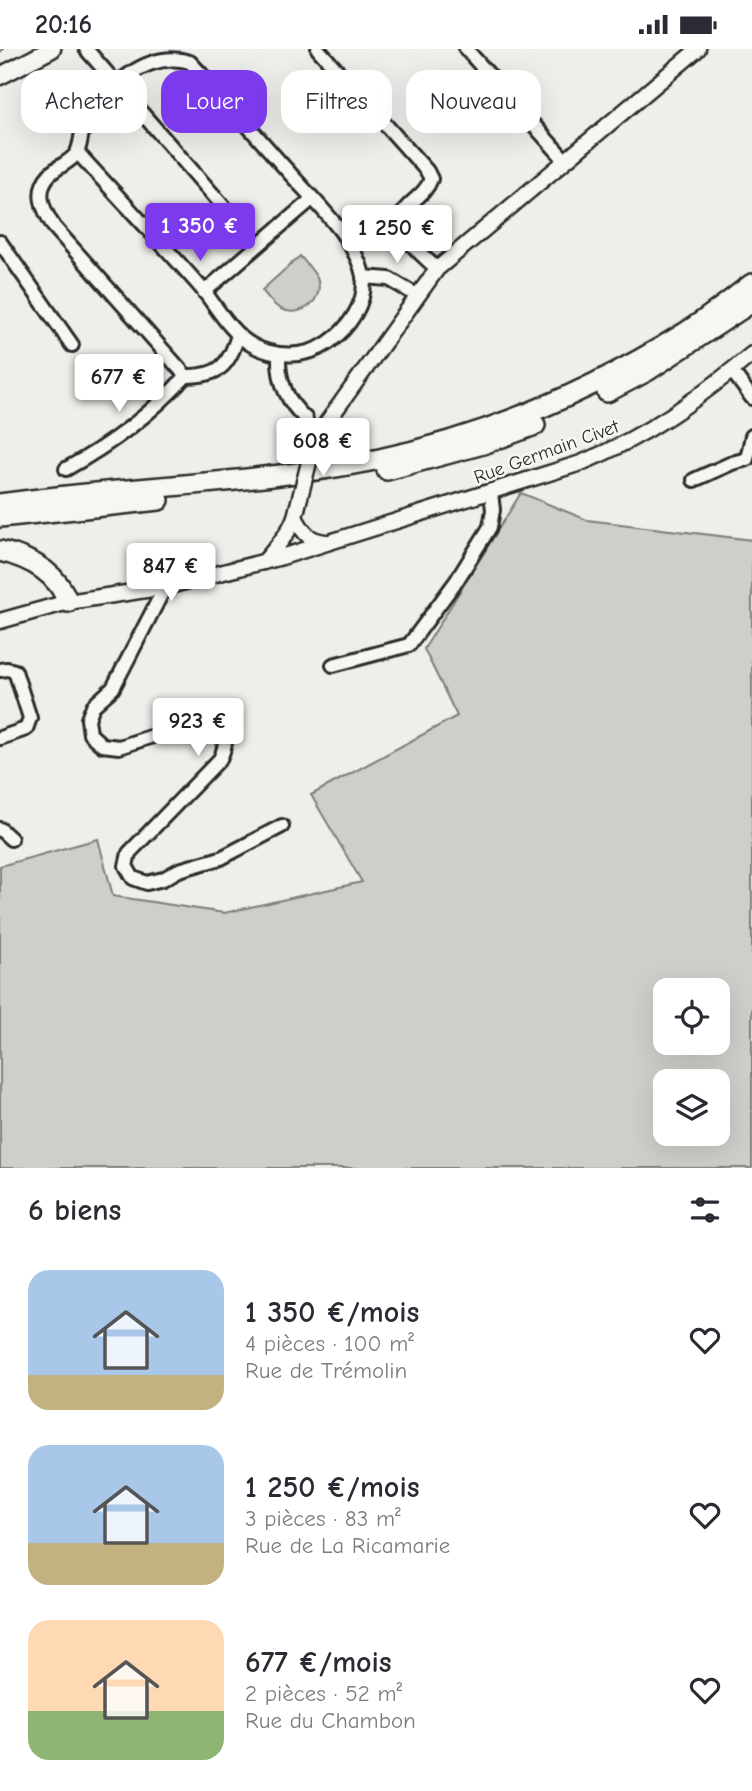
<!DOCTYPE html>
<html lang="fr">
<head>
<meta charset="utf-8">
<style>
  body { margin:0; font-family:"Comic Neue",sans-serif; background:#f7f7f7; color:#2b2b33; height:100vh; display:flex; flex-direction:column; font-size:26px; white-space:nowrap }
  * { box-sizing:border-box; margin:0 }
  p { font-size:23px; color:#7c7c81 }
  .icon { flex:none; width:38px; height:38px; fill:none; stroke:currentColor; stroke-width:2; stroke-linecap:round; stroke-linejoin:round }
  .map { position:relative; height:1119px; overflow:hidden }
  .sheet { display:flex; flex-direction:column; background:#fff; flex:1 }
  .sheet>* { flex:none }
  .banner { position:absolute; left:21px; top:21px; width:710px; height:63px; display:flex; gap:14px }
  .fabs { position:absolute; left:653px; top:929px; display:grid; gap:14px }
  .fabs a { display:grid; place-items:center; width:77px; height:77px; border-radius:14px; background:#fff; box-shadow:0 7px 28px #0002; font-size:35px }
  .price { position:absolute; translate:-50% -60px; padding:0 16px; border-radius:7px; background:#fff; color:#222; font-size:23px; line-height:46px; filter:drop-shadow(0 2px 4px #0008) }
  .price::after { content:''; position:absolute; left:50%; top:42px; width:21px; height:16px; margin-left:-10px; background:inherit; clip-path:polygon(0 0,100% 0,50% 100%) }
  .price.on { background:#7c3aed; color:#fff }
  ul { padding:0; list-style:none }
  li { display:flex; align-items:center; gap:21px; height:175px; padding:0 28px }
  li span { display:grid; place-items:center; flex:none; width:196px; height:140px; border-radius:21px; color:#555 }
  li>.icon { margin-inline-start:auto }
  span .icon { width:84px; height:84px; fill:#fffc; stroke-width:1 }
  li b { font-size:30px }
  h2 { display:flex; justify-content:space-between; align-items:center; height:84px; padding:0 28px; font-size:30px }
  .pill { padding:0 24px; border-radius:21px; background:#fff; box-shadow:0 7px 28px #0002; font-size:24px; line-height:63px }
  .pill.on { background:#7c3aed; color:#fff }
  .status { display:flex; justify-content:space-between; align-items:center; height:49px; padding:0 35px; background:#fff; direction:ltr }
  .status svg { height:19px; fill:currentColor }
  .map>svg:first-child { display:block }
</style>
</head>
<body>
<div class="status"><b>20:16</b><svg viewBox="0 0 49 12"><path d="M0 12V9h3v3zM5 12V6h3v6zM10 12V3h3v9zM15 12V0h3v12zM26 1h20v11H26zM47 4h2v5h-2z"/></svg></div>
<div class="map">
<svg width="752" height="1119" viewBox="0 0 752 1119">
  <rect width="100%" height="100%" fill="#eeeeea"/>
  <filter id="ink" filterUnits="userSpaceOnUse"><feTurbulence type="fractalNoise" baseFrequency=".0143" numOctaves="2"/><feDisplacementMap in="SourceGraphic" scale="14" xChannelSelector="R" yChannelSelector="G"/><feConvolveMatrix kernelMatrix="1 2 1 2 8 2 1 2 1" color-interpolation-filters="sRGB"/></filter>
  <g filter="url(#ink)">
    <g fill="#cececa" stroke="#7c7c7a" stroke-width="2" fill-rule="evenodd">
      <path d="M300 207C306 214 313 221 317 229 326 251 300 270 281 260 273 257 267 247 262 241Z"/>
      <path d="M521 444 587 471 752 491V1119H0V817L98 790 113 847 224 864 362 833 311 746 457 667 424 600ZM665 942H718V994H665ZM665 1032H718V1085H665Z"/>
    </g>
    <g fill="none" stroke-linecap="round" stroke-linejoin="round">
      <g stroke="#2b2b2b" stroke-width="18">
        <g id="minor">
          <path d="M86 0 257 196"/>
          <path d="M318 0 427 122 431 130C427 141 419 147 410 155 384 179 419 202 437 220"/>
          <path d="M466 0 565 111"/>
          <path d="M77 103C119 149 162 194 203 241 218 260 231 284 252 296 275 309 306 309 328 294 348 280 368 253 363 227 356 189 311 149 286 120 254 84 223 48 190 13 147 0 106 39 85 74 80 83 82 96 76 105 69 114 58 117 50 125 34 142 43 161 54 178L186 327C219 327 229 317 238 286"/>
          <path d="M0 193 72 296"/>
          <path d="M363 228 389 230 418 247"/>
          <path d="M204 243 312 150"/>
          <path d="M279 306C278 331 287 353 306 370"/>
          <path d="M732 322 752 349"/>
          <path d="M66 420C110 396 152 364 186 327"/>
          <path d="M694 431 732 414 747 410 752 387"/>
          <path d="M165 538 113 639 93 657 88 670 90 685 102 696 119 698 199 672 217 674C227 687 227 695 220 710L129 804 126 817 133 829 147 834 163 830 179 821 221 809 282 777"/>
          <path d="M333 616 409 596 457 531 490 478 493 461 491 444"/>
          <path d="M0 621 7 620 15 622 30 669 26 680 0 689"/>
          <path d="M0 780 11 790"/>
        </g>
      </g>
      <g stroke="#2b2b2b" stroke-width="19">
        <g id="tertiary">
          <path d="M315 390 437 220 698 0"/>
          <path d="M295 468C303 483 309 492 326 493"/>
          <path d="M264 513C277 497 293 481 297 460"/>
          <path d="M0 572 68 553 165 538 282 508 581 414C649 386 695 352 752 305"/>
        </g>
      </g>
      <g stroke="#2b2b2b" stroke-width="21">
        <path id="secondary" d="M0 27 52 0"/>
      </g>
      <g stroke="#2b2b2b" stroke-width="24">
        <g id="trunk">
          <path d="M607 343 647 322 752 253"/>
          <path d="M387 421 483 395 535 376"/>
          <path d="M0 455C124 437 251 436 375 411 484 388 588 344 683 285 707 270 729 252 752 235"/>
          <path d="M0 468 159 451"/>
          <path d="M0 502C30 509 57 523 68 553"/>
        </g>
      </g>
      <use href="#minor" stroke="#f6f6f2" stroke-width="12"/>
      <use href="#tertiary" stroke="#f6f6f2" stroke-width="14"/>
      <use href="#secondary" stroke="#f6f6f2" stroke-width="16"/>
      <use href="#trunk" stroke="#f6f6f2" stroke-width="19"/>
      <g stroke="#2b2b2b" stroke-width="5">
        <path id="rail" d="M0 1 1 0"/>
      </g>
      <use href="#rail" stroke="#f6f6f2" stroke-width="2.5" stroke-dasharray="8" stroke-linecap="butt"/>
      <g stroke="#2b2b2b" stroke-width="19" stroke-linecap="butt">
        <path id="tertiary-bridge" d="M297 460 315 390"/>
      </g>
      <use href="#tertiary-bridge" stroke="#f6f6f2" stroke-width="14"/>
    </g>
  </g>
  <g text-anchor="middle" stroke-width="5" stroke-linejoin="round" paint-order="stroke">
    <g font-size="19" fill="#2b2b2b" stroke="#f6f6f2">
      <text transform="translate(546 402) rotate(-20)" y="7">Rue Germain Civet</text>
    </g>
  </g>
</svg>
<div class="fabs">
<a><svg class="icon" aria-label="locate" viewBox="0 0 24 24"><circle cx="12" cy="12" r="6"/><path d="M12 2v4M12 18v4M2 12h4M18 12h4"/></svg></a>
<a><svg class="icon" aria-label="layers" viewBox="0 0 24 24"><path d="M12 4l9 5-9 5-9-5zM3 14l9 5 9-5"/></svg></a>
</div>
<b class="price on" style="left:200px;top:214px">1 350 €</b>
<b class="price" style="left:397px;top:216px">1 250 €</b>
<b class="price" style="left:119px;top:365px">677 €</b>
<b class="price" style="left:323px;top:429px">608 €</b>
<b class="price" style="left:171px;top:554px">847 €</b>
<b class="price" style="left:198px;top:709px">923 €</b>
<div class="banner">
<a class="pill">Acheter</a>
<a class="pill on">Louer</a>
<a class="pill">Filtres</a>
<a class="pill">Nouveau</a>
</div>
</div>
<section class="sheet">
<h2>6 biens<svg class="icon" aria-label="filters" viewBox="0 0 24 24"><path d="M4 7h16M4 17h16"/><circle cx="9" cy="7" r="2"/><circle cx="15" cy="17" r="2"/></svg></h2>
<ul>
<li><span style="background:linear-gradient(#a9c7e8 75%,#c2b280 0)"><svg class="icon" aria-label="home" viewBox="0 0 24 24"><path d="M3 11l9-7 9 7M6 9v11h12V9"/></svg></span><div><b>1 350 €/mois</b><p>4 pièces · 100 m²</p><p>Rue de Trémolin</p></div><svg class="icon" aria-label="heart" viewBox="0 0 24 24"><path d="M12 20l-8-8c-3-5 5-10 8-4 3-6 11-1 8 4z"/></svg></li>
<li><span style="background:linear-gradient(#a9c7e8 70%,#c2b280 0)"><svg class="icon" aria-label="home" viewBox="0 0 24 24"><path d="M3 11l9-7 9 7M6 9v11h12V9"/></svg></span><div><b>1 250 €/mois</b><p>3 pièces · 83 m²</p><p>Rue de La Ricamarie</p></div><svg class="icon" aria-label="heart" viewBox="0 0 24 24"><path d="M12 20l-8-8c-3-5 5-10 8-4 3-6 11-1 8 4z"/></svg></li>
<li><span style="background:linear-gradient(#ffd9b3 65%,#8fb573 0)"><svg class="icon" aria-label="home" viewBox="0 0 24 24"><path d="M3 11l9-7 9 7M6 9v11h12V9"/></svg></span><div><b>677 €/mois</b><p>2 pièces · 52 m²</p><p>Rue du Chambon</p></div><svg class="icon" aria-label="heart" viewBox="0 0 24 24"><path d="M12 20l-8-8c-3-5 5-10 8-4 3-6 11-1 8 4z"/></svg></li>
</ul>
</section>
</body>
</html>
